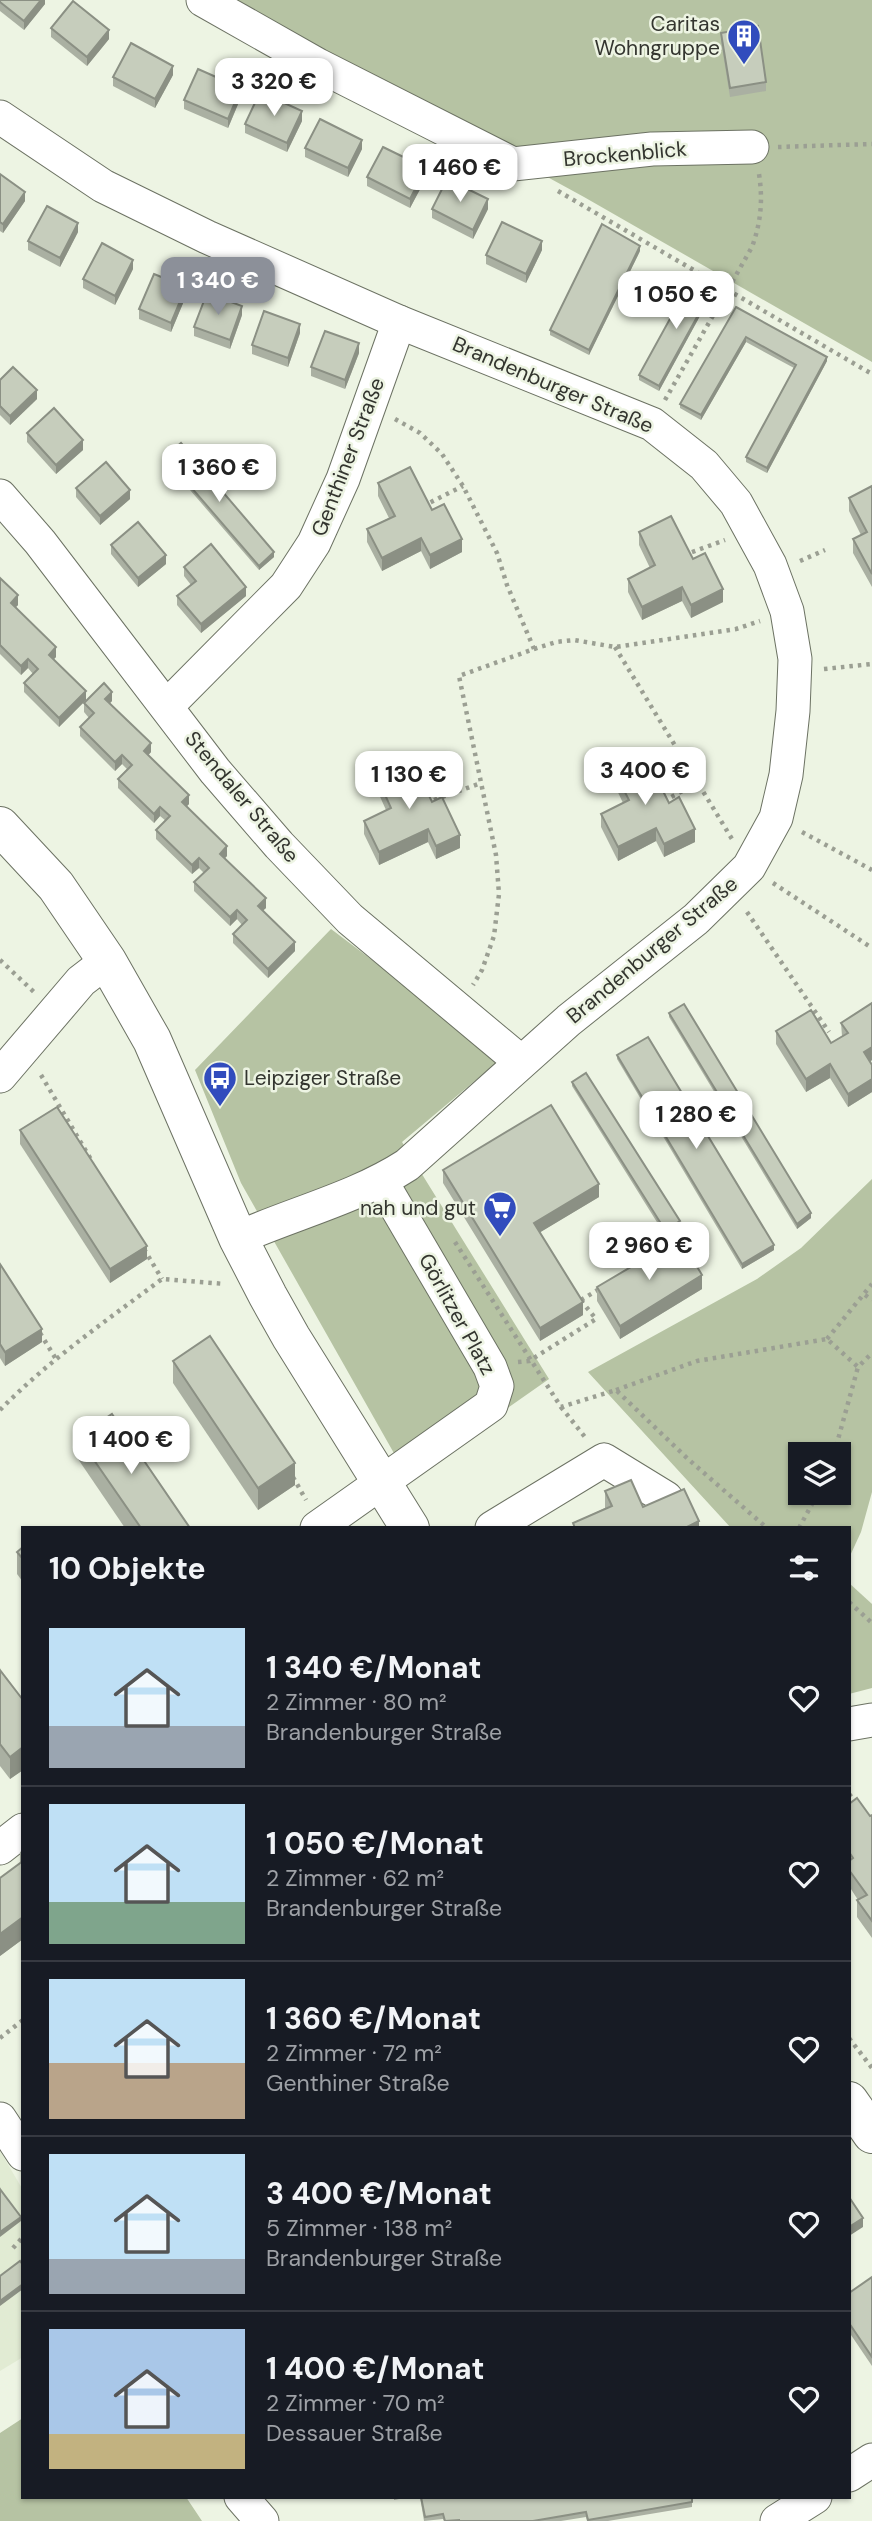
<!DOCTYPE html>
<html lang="de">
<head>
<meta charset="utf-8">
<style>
  body { margin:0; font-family:"DM Sans",sans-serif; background:#242831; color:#f1f3f6; height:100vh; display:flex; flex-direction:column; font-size:26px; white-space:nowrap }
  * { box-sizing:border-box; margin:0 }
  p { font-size:23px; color:#9ea1a6 }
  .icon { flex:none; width:38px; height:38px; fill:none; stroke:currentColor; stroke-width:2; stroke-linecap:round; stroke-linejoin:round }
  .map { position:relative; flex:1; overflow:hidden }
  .side { position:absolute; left:21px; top:1526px; width:830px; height:973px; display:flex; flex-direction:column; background:#171b24; border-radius:0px; box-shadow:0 2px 5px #0004 }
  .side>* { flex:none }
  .buttons { position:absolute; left:788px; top:1442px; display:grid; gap:14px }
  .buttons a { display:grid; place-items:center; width:63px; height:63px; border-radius:0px; background:#171b24; box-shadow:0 2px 5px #0004; font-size:35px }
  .price { position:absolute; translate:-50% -60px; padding:0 16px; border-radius:14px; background:#fff; color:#222; font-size:23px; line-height:46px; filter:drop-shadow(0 2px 4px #0008) }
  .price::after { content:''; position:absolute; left:50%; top:42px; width:21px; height:16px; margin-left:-10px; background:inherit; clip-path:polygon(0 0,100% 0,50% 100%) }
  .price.active { background:#8c9099; color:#fff }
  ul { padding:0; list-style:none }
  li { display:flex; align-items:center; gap:21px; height:175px; padding:0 28px }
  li+li { border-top:2px solid #363941 }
  li span { display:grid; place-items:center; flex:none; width:196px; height:140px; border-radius:0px; color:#555 }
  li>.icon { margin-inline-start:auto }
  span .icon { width:84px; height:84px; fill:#fffc; stroke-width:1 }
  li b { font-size:30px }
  h2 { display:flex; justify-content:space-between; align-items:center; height:84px; padding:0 28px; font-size:30px }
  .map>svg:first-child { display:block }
</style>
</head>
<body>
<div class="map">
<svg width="872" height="2521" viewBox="0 0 872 2521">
  <rect width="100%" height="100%" fill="#edf4e3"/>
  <path fill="#e1ebd3" d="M0 2151 23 2190V2357L0 2371Z"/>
  <g fill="#b6c3a3" fill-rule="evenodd">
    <path d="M224 0H872V362L584 197Z"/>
    <path d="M331 929 502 1058 402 1142 549 1379 408 1478 241 1183 195 1070Z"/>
    <path d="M872 1179V1492L861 1532 849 1558V1528H731L588 1372 757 1279 801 1248ZM838 1454V1493H800V1454Z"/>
    <path d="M849 1583 872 1604V1688L849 1694Z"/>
    <path d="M23 2418V2497H186L202 2521H0V2433Z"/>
  </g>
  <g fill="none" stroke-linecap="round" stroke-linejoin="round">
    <g stroke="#6c7263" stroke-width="35">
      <g id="minor">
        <path d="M203 0 318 65 513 164 652 149 752 147"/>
        <path d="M0 117 103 186 207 237 399 322 652 424 704 465 736 503 770 565 787 611 795 659 793 711 786 775 776 818 749 867 696 919 569 1020 407 1165C356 1198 294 1213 238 1238"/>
        <path d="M0 496 40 542 215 771 279 845 350 919 521 1062"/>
        <path d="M167 706 286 586 314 543 343 479 399 322"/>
        <path d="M0 1076 81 981 107 961"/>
        <path d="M317 1528 491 1405 497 1386 490 1367 381 1181"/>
        <path d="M492 1528 604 1460 666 1498"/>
        <path d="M849 1724 872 1720"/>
        <path d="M0 1848 23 1830"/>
        <path d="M0 2119 23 2154"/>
        <path d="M849 2475 872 2460"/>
        <path d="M241 2497 262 2521"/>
        <path d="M777 2521 815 2497"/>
      </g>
    </g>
    <g stroke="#6c7263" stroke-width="40">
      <g id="major">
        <path d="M0 826 56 886 107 961 152 1040 238 1238 268 1296 291 1337 410 1528"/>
        <path d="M849 2101 872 2134"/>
      </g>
    </g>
    <g stroke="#9b9f93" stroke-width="4.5" stroke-dasharray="3.5 5" stroke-linecap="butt">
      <path d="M778 147 872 144"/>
      <path d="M558 191 872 374"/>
      <path d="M665 400 752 247C761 222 763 200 759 174"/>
      <path d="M395 419 420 433 442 454 463 486 497 553 507 585 534 649 459 676 496 855 499 894 494 936 482 970 473 985"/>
      <path d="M423 506 463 486"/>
      <path d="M684 555 725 540"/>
      <path d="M800 561 825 550"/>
      <path d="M615 647 732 839"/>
      <path d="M534 649 556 642 574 640 615 647 736 629 760 621"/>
      <path d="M824 669 872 664"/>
      <path d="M664 801 697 783"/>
      <path d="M426 803 481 783"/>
      <path d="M802 832 872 870"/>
      <path d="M773 883 872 948"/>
      <path d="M747 912 829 1032"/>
      <path d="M0 960 34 992"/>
      <path d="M41 1075 93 1163"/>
      <path d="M676 1240 697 1227"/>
      <path d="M455 1242 561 1407 616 1390 688 1459 767 1528"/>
      <path d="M144 1249 162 1279"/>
      <path d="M865 1295 872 1300"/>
      <path d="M581 1300 601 1288"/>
      <path d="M40 1333 56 1359"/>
      <path d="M827 1339 872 1284"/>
      <path d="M518 1362 529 1361 596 1319 579 1298"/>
      <path d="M616 1390 697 1361 827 1339 858 1367 872 1353"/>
      <path d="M561 1407 585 1437"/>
      <path d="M0 1410C49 1360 106 1321 162 1279L225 1284"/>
      <path d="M834 1454 858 1367"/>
      <path d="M293 1477 306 1500"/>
      <path d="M799 1528 818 1493"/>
      <path d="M849 1602 872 1623"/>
      <path d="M849 1794 857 1804"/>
      <path d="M0 2038 23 2020"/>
      <path d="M849 2038 872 2068"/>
      <path d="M13 2248 23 2237"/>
    </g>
    <use href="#minor" stroke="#fff" stroke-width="33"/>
    <use href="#major" stroke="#fff" stroke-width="38"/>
  </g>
  <g fill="#aab0a2">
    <path d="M0 0H45V4L24 30 0 11Z"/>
    <path d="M51 28 109 39 87 66 51 37Z"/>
    <path d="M721 33 766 82V91L730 97 721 42Z"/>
    <path d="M173 75 155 108 113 86V77Z"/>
    <path d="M241 97 228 128 184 109V100Z"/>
    <path d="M302 121 287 152 245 133V124Z"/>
    <path d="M305 148 362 149 348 177 305 157Z"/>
    <path d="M0 174 25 201 3 233 0 231Z"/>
    <path d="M367 177 426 178 410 208 367 186Z"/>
    <path d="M432 209H488L473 239 432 218Z"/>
    <path d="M78 232 60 267 28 250V241Z"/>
    <path d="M542 250 526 283 486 264V255Z"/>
    <path d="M640 251 589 355 550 335V330Z"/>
    <path d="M133 269 115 305 83 288V279Z"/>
    <path d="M713 292 659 391 639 380V375Z"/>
    <path d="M186 296 171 332 139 319V309Z"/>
    <path d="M736 307 827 361 767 473 746 462V457L794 368 746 342 701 420 680 408V404Z"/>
    <path d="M242 315 230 349 194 336V327Z"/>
    <path d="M300 333 288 367 252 354V345Z"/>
    <path d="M359 353 345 389 311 376V367Z"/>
    <path d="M0 380 37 399 10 425 0 415Z"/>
    <path d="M27 433 83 450 56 474 27 442Z"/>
    <path d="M165 457 274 557 259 570 165 461Z"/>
    <path d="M378 483 432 510 462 552 430 569 421 551 382 571 367 542V529L389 518 378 496Z"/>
    <path d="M872 486V587L853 553V539L861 535 849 511V498Z"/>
    <path d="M76 488 130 499 100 525 76 497Z"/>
    <path d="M639 532 693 559 723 602 691 618 682 601 642 620 628 592V579L650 568 639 545Z"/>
    <path d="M111 545 166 564 138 587 111 554Z"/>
    <path d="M184 567 246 596 201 633 177 605V596L191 585 184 576Z"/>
    <path d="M0 578 18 605 16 607 56 657 54 659 86 700 59 727 24 692V683L33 674 28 668 21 675 0 654Z"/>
    <path d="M112 701 110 703 151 752 148 755 189 804 186 807 227 856 225 858 266 908 263 910 295 951 268 978 233 943V934L242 925 237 919 230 926 194 891V882L204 873 199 868 192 874 156 839V830L166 821 160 816 154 823 118 788V779L127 769 122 764 115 771 80 736V727L89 718 84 712V703Z"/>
    <path d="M614 771 669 803 695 842 664 857 656 841 618 861 601 827V814L623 803 614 784Z"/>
    <path d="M377 777 432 802 460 848 436 859 428 842 379 865 364 834V821L386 810 377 790Z"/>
    <path d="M872 1003V1060L870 1062 872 1065V1092L848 1107 830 1078 806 1092 776 1044V1031L831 1043 842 1036 841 1023Z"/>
    <path d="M669 1013 811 1218 797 1229 669 1017Z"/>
    <path d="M617 1055 774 1250 742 1269 617 1059Z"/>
    <path d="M572 1082 680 1226 665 1235 572 1086Z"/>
    <path d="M20 1130 147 1259 110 1283 20 1144Z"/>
    <path d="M443 1170 599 1197 540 1232 583 1315 540 1341 443 1183Z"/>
    <path d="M0 1264 42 1342 5 1366 0 1358Z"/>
    <path d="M597 1287 702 1289 620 1339 597 1301Z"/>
    <path d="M173 1361 295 1485 258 1510 173 1383Z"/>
    <path d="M78 1437 190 1528H125L78 1459Z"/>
    <path d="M605 1491 643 1507 699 1528H573V1523L605 1508Z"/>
    <path d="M23 1547V1582L17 1574V1552Z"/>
    <path d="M0 1670 23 1700V1770L10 1779 0 1766Z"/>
    <path d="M849 1804 870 1816 872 1815V1938L857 1917V1900H858L849 1886Z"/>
    <path d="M23 1850V1939L0 1956 20 1863V1852Z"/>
    <path d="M872 2277V2366L849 2332V2293Z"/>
    <path d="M394 2497H409L394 2500Z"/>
    <path d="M420 2497H692V2507L608 2521H587L586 2517 561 2521H444L443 2519 424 2521Z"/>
  </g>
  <g fill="#8b9084">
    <path d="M41 0H45V4L24 30V21Z"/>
    <path d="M109 30V39L87 66V57Z"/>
    <path d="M173 66V75L155 108V99Z"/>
    <path d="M241 88V97L228 128V119Z"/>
    <path d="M302 111V121L287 152V143Z"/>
    <path d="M362 140V149L348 177V168Z"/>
    <path d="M426 168V178L410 208V199Z"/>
    <path d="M25 192V201L3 233V224Z"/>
    <path d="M488 199V209L473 239V230Z"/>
    <path d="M78 223V232L60 267V258Z"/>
    <path d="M542 241V250L526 283V274Z"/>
    <path d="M640 246V251L589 355V350Z"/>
    <path d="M133 260V269L115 305V296Z"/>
    <path d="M186 287V296L171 332V323Z"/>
    <path d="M713 288V292L659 391V386Z"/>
    <path d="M242 306V315L230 349V340Z"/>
    <path d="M300 324V333L288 367V358Z"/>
    <path d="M746 337V342L701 420V415Z"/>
    <path d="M359 343V353L345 389V380Z"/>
    <path d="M827 357V361L767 473V468Z"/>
    <path d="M37 390V399L10 425V416Z"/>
    <path d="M83 440V450L56 474V465Z"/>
    <path d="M130 490V499L100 525V516Z"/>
    <path d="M421 538V551L382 571V558Z"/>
    <path d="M462 539V552L430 569V555Z"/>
    <path d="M274 552V557L259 570V566Z"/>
    <path d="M166 555V564L138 587V578Z"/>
    <path d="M246 587V596L201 633V624Z"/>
    <path d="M682 587V601L642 620V607Z"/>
    <path d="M723 589V602L691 618V605Z"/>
    <path d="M18 595V605L11 612V603Z"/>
    <path d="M56 647V657L49 664V655Z"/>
    <path d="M28 659V668L21 675V666Z"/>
    <path d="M86 691V700L59 727V718Z"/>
    <path d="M112 692V701L105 708V699Z"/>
    <path d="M151 743V752L144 760V751Z"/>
    <path d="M122 755V764L115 771V762Z"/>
    <path d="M189 795V804L182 811V802Z"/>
    <path d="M160 807V816L154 823V814Z"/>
    <path d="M656 828V841L618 861V847Z"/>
    <path d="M428 829V842L379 865V852Z"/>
    <path d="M695 829V842L664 857V844Z"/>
    <path d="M460 835V848L436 859V846Z"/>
    <path d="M227 846V856L220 863V854Z"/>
    <path d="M199 858V868L192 874V865Z"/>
    <path d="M266 898V908L258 915V906Z"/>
    <path d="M237 910V919L230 926V917Z"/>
    <path d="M295 942V951L268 978V969Z"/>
    <path d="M872 1047V1060L864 1065V1052Z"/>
    <path d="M830 1064V1078L806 1092V1079Z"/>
    <path d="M872 1079V1092L848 1107V1094Z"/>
    <path d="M599 1184V1197L534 1236V1223Z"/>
    <path d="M811 1213V1218L797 1229V1224Z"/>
    <path d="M680 1221V1226L665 1235V1230Z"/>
    <path d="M774 1245V1250L742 1269V1264Z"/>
    <path d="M147 1246V1259L110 1283V1269Z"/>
    <path d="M702 1275V1289L620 1339V1326Z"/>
    <path d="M583 1302V1315L540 1341V1328Z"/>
    <path d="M42 1329V1342L5 1366V1352Z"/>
    <path d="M295 1463V1485L258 1510V1488Z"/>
    <path d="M699 1521V1528H685Z"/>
    <path d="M23 1747V1770L10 1779V1757Z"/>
    <path d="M23 1917V1939L0 1956V1934Z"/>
    <path d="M21 2217V2221L0 2237V2232Z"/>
    <path d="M863 2218V2227L849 2236V2227Z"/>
    <path d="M23 2284V2289L0 2306V2301Z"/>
  </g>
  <g fill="#c6cdbc" stroke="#8b9084" stroke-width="2">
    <path d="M0 0H41L24 21 0 2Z"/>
    <path d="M73 1 109 30 87 57 51 28Z"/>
    <path d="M758 26 766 82 730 88 721 33Z"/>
    <path d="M131 43 173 66 155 99 113 77Z"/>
    <path d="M198 69 241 88 228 119 184 100Z"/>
    <path d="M260 92 302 111 287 143 245 124Z"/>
    <path d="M320 119 362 140 348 168 305 148Z"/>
    <path d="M383 147 426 168 410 199 367 177Z"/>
    <path d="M0 174 25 192 3 224 0 222Z"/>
    <path d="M447 179 488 199 473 230 432 209Z"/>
    <path d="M47 206 78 223 60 258 28 241Z"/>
    <path d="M502 222 542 241 526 274 486 255Z"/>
    <path d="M602 224 640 246 589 350 550 330Z"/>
    <path d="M102 243 133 260 115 296 83 279Z"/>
    <path d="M154 274 186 287 171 323 139 309Z"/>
    <path d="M693 277 713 288 659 386 639 375Z"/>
    <path d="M207 293 242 306 230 340 194 327Z"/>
    <path d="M736 307 827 357 767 468 746 457 796 365 746 337 701 415 680 404Z"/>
    <path d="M264 311 300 324 288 358 252 345Z"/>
    <path d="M325 331 359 343 345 380 311 367Z"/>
    <path d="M13 367 37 390 10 416 0 406V380Z"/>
    <path d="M54 408 83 440 56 465 27 433Z"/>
    <path d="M181 443 274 552 259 566 165 457Z"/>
    <path d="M106 462 130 490 100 516 76 488Z"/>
    <path d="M410 467 432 510 444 504 462 539 430 555 421 538 382 558 367 529 395 516 378 483Z"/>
    <path d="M872 486V574L853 539 867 532 849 498Z"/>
    <path d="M671 516 693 559 705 553 723 589 691 605 682 587 642 607 628 579 655 565 639 532Z"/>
    <path d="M138 522 166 555 138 578 111 545Z"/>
    <path d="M211 544 246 587 201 624 177 596 196 581 184 567Z"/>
    <path d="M0 578 18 595 11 603 56 647 49 655 86 691 59 718 24 683 38 669 28 659 21 666 0 645Z"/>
    <path d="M104 683 112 692 105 699 151 743 144 751 189 795 182 802 227 846 220 854 266 898 258 906 295 942 268 969 233 934 247 920 237 910 230 917 194 882 209 868 199 858 192 865 156 830 170 816 160 807 154 814 118 779 132 765 122 755 115 762 80 727 94 713 84 703Z"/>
    <path d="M645 755 669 803 679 797 695 829 664 844 656 828 618 847 601 814 629 800 614 771Z"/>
    <path d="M412 760 432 802 442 797 460 835 436 846 428 829 379 852 364 821 391 808 377 777Z"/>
    <path d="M872 1003V1047L864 1052 872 1065V1079L848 1094 830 1064 806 1079 776 1031 811 1010 831 1043 848 1033 841 1023Z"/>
    <path d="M684 1004 811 1213 797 1224 669 1013Z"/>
    <path d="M648 1037 774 1245 742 1264 617 1055Z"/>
    <path d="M586 1073 680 1221 665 1230 572 1082Z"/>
    <path d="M551 1105 599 1184 534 1223 583 1302 540 1328 443 1170Z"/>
    <path d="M57 1107 147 1246 110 1269 20 1130Z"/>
    <path d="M680 1238 702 1275 620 1326 597 1287Z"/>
    <path d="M0 1264 42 1329 5 1352 0 1344Z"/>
    <path d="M210 1336 295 1463 258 1488 173 1361Z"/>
    <path d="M112 1414 190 1528H141L78 1437Z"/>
    <path d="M631 1480 643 1507 684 1489 699 1521 685 1528H575L573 1523 612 1506 605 1491Z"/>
    <path d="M23 1547V1559L17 1552Z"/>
    <path d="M0 1670 23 1700V1747L10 1757 0 1744Z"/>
    <path d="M857 1798 870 1816 872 1815V1921L857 1900 867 1895 849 1870V1861L853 1858 849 1852V1804Z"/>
    <path d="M23 1861V1917L0 1934V1878Z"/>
    <path d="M0 2189 21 2217 0 2232Z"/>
    <path d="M849 2197 863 2218 849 2227Z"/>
    <path d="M20 2261 23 2265V2284L0 2301V2276Z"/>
    <path d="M872 2277V2357L849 2323V2293Z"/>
    <path d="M421 2497H692V2502L588 2520 586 2512 533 2521H459V2520L445 2521 443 2514 425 2517Z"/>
  </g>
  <defs>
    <g id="building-pin" transform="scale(1.75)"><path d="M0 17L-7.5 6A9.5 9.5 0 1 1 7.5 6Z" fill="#314cbd" stroke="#edf4e3"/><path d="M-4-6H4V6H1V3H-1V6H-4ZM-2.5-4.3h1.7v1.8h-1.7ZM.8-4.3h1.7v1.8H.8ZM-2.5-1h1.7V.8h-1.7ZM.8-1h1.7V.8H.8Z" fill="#fff"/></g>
    <g id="bus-pin" transform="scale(1.75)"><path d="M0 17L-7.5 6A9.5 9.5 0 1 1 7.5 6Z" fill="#314cbd" stroke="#edf4e3"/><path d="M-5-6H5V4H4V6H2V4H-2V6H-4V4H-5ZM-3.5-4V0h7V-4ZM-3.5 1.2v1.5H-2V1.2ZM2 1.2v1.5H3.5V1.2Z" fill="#fff"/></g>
    <g id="supermarket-pin" transform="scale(1.75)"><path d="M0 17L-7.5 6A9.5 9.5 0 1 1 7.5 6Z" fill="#314cbd" stroke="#edf4e3"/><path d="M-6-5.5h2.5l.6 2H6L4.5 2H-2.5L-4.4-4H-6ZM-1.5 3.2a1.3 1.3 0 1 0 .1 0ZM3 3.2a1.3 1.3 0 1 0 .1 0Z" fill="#fff"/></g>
  </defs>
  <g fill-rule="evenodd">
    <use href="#building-pin" x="744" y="36"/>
    <use href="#bus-pin" x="220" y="1078"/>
    <use href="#supermarket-pin" x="500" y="1208"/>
  </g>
  <g text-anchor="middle" stroke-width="5" stroke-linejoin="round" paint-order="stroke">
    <g font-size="21" fill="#33352f" stroke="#edf4e3" text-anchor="end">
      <text x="720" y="31">Caritas<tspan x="720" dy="24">Wohngruppe</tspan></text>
      <text x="244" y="1085" text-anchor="start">Leipziger Straße</text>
      <text x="476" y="1215">nah und gut</text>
    </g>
    <g font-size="21" fill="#33352f" stroke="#edf4e3">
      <text transform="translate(625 154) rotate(-5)" y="7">Brockenblick</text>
      <text transform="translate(553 385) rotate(23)" y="7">Brandenburger Straße</text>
      <text transform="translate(348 457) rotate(-69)" y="7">Genthiner Straße</text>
      <text transform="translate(242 797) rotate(50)" y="7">Stendaler Straße</text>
      <text transform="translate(652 950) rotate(-40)" y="7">Brandenburger Straße</text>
      <text transform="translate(457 1314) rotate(61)" y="7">Görlitzer Platz</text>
    </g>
  </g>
</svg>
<div class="buttons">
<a><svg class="icon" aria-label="layers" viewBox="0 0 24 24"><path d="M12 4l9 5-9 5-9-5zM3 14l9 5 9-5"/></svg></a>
</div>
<b class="price" style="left:274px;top:118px">3 320 €</b>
<b class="price" style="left:460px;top:204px">1 460 €</b>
<b class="price active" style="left:218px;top:317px">1 340 €</b>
<b class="price" style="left:676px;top:331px">1 050 €</b>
<b class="price" style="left:219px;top:504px">1 360 €</b>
<b class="price" style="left:645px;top:807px">3 400 €</b>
<b class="price" style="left:409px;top:811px">1 130 €</b>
<b class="price" style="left:696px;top:1151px">1 280 €</b>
<b class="price" style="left:649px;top:1282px">2 960 €</b>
<b class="price" style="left:131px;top:1476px">1 400 €</b>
<section class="side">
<h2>10 Objekte<svg class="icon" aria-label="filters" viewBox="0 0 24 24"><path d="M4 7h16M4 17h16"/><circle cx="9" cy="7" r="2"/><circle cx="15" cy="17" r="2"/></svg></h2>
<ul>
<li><span style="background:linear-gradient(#bfe0f5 70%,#9aa5b1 0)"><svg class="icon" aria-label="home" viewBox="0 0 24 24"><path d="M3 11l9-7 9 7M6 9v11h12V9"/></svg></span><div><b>1 340 €/Monat</b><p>2 Zimmer · 80 m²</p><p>Brandenburger Straße</p></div><svg class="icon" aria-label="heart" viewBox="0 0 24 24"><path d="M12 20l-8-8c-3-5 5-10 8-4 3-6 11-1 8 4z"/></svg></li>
<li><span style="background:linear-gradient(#bfe0f5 70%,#7fa58c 0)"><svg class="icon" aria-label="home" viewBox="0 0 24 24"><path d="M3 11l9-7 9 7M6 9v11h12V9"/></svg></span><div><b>1 050 €/Monat</b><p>2 Zimmer · 62 m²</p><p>Brandenburger Straße</p></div><svg class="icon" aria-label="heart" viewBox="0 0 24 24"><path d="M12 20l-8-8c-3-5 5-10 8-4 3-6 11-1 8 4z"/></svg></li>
<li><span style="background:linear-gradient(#bfe0f5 60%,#b9a48a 0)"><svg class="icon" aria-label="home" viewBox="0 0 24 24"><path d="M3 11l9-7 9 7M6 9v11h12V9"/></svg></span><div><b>1 360 €/Monat</b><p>2 Zimmer · 72 m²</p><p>Genthiner Straße</p></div><svg class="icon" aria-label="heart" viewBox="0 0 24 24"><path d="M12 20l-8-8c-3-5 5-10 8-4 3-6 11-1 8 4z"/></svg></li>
<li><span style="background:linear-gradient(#bfe0f5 75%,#9aa5b1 0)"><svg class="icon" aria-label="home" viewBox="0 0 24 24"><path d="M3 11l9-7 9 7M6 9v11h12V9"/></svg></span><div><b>3 400 €/Monat</b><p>5 Zimmer · 138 m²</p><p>Brandenburger Straße</p></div><svg class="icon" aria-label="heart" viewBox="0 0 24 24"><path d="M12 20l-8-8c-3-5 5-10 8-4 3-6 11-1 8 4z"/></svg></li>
<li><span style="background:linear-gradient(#a9c7e8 75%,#c2b280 0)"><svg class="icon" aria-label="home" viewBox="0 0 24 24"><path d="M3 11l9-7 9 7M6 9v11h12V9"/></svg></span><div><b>1 400 €/Monat</b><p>2 Zimmer · 70 m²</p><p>Dessauer Straße</p></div><svg class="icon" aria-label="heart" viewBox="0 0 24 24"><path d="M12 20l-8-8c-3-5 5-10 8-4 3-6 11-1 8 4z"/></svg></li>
</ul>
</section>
</div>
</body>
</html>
